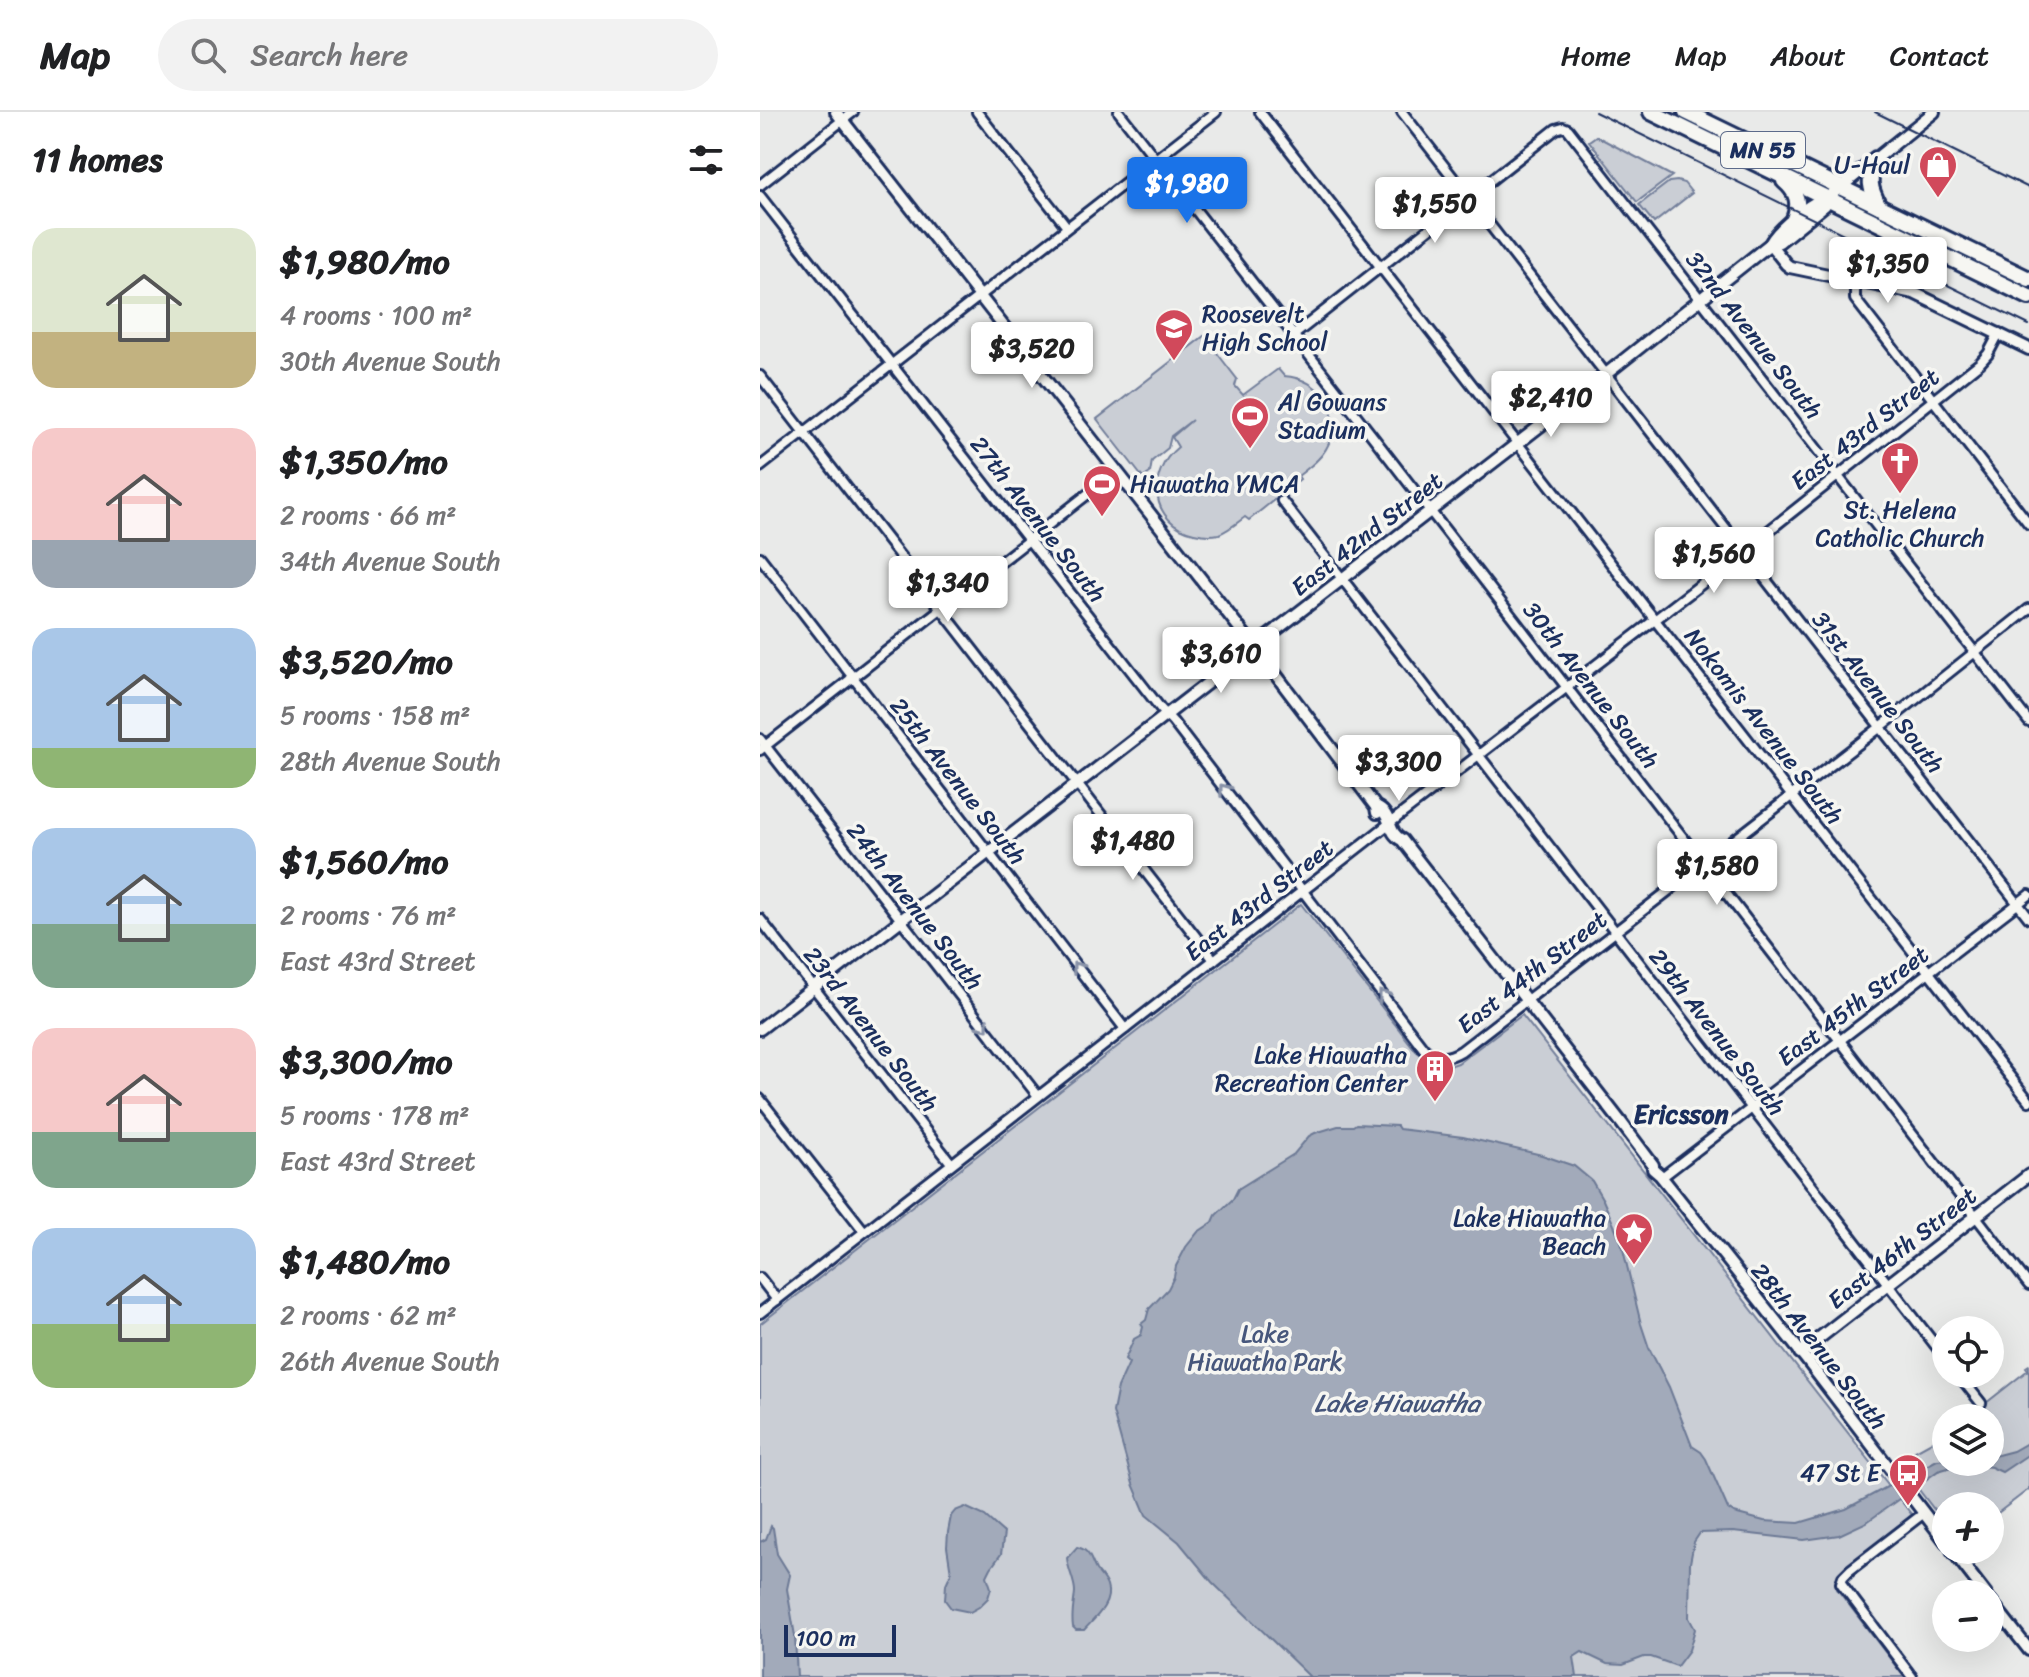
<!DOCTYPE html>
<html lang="en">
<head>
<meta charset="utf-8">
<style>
  body { margin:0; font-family:Sriracha,sans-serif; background:#f2f2f2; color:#202124; height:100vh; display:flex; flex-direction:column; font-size:30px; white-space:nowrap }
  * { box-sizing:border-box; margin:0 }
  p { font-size:26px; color:#757577 }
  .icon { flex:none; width:44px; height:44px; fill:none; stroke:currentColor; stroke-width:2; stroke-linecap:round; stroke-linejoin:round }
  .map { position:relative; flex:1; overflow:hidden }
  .drawer { display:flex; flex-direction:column; background:#fff; width:760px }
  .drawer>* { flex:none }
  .buttons { position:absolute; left:1172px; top:1204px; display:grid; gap:16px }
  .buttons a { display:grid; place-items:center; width:72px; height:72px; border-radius:50%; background:#fff; box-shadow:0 8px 32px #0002; font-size:40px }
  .scale { position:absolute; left:24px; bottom:20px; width:112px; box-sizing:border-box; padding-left:8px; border:4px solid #1b2f5e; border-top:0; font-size:22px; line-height:28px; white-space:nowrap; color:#1b2f5e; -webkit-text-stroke:6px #f6f6f2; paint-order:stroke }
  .price { position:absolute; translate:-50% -68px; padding:0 18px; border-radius:8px; background:#fff; color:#222; font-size:26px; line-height:52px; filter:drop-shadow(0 2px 4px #0008) }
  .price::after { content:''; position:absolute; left:50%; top:48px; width:24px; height:18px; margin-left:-12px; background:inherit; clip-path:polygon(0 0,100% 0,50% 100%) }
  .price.current { background:#1a73e8; color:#fff }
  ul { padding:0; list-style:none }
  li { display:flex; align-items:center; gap:24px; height:200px; padding:0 32px }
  li span { display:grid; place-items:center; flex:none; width:224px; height:160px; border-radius:24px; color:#555 }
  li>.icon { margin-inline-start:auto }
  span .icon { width:96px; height:96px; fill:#fffc; stroke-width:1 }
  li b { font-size:34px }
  h2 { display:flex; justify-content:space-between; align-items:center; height:96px; padding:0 32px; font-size:34px }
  header { display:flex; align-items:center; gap:48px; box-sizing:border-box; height:112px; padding:0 40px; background:#fff; border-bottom:2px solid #e0e0e0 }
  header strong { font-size:38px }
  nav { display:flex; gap:44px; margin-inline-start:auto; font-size:28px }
  .search { width:560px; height:72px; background:#f2f2f2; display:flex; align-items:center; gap:20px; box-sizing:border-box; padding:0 28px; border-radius:44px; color:#757577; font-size:30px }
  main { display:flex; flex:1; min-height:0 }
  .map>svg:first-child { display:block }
</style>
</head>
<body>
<header>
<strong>Map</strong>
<div class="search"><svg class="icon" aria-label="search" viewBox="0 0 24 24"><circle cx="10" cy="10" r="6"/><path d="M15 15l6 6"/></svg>Search here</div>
<nav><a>Home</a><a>Map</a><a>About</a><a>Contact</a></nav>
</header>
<main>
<section class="drawer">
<h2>11 homes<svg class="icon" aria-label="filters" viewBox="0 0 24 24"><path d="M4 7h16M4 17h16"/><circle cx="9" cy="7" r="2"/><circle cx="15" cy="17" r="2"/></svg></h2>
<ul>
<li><span style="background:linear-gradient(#dfe7d0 65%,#c2b280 0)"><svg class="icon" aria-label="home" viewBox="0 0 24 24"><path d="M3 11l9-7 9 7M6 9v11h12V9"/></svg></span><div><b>$1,980/mo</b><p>4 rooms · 100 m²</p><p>30th Avenue South</p></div></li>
<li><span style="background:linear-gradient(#f6c9c9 70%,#9aa5b1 0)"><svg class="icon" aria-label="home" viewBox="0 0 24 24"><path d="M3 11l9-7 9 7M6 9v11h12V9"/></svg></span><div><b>$1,350/mo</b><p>2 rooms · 66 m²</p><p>34th Avenue South</p></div></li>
<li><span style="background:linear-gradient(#a9c7e8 75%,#8fb573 0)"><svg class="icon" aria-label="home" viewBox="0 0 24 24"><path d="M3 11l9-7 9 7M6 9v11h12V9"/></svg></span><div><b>$3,520/mo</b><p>5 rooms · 158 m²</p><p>28th Avenue South</p></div></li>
<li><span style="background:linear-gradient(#a9c7e8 60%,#7fa58c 0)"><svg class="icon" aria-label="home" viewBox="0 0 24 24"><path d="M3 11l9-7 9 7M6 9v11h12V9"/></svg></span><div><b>$1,560/mo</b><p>2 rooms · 76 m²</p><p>East 43rd Street</p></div></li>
<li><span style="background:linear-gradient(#f6c9c9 65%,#7fa58c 0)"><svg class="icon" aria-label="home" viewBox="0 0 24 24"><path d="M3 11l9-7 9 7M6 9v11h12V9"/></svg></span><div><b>$3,300/mo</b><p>5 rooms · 178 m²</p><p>East 43rd Street</p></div></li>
<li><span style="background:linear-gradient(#a9c7e8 60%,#8fb573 0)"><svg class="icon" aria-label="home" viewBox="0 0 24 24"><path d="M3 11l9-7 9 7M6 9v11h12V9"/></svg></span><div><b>$1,480/mo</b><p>2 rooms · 62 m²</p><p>26th Avenue South</p></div></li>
</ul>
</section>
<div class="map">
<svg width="1269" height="1565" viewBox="0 0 1269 1565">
  <rect width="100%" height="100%" fill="#e9eae9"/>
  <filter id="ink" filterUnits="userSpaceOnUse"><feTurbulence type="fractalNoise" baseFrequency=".0125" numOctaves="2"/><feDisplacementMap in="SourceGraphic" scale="16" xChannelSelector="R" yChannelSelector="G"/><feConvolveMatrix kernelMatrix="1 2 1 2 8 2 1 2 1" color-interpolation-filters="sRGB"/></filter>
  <g filter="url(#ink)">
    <g fill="#caced5" stroke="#727e9a" stroke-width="2">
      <path d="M836 24 912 64 877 90 829 29Z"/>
      <path d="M917 69 924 71 932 81 894 111 879 93 909 70Z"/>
      <path d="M444 224 477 267 475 274 483 283 518 257 524 264C561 266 586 303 566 337 560 348 548 356 538 364L540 367 489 408 485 405C477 411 469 418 459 422 451 424 442 423 434 421 390 411 386 361 418 335L412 325 432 308 411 324 408 336 392 349 390 361 383 366 337 307Z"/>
      <path d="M541 792 656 939 675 953 689 954 698 951 762 903 1152 1403 1080 1460 1076 1467 1077 1477 1144 1565H0V1212Z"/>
      <path d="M1269 1253V1377L1230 1407V1394H1186V1413L1137 1349 1186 1322V1350H1230V1306H1207L1268 1258 1266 1255Z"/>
    </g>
    <g fill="#a2aaba" stroke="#6c7995" stroke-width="2">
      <path d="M596 1012 637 1014 639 1017 703 1025 782 1043 814 1054 832 1069 843 1088 861 1129 881 1212 889 1236 909 1275 932 1334 941 1340 946 1347 968 1397 974 1401 1004 1409 1039 1411 1086 1397 1177 1348 1186 1347V1350H1230V1345L1253 1339 1269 1330V1342L1242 1360 1231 1355 1202 1352 1178 1359 1107 1410 1079 1423 1044 1428 973 1420 940 1421 934 1430 930 1451 929 1506 935 1517 929 1538 917 1554 891 1545H884L863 1553 847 1552 822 1540 814 1545 817 1565H550L452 1470 419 1430 386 1403 373 1372 353 1300 358 1275 369 1251 365 1247 374 1227 381 1223 383 1215 381 1212 386 1208 389 1197 408 1177 414 1165 416 1154 426 1135 438 1120 453 1110 456 1103 473 1087 478 1077 534 1042 549 1024 555 1021 578 1014H593Z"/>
      <path d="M205 1395 225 1404 244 1421 241 1442 231 1456 227 1464 231 1476 228 1486 219 1495 210 1500 191 1496 185 1488 186 1472 191 1461 187 1435 188 1420 191 1404 195 1399Z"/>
      <path d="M11 1414 13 1416 17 1442 30 1463 27 1477 35 1524 37 1565H0V1430L6 1427Z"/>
      <path d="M317 1435C330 1438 330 1447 336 1458 340 1463 345 1468 347 1474 353 1491 335 1506 324 1518H316L313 1515C311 1502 314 1493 315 1480 315 1469 308 1458 307 1446Z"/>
    </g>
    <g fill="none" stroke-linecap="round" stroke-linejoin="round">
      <g stroke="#1b2f5e" stroke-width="14">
        <g id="minor">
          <path d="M217 0 307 115"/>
          <path d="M359 0 610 321 1269 1173"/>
          <path d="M500 0 1269 989"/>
          <path d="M642 0 1269 806"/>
          <path d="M0 73 93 0"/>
          <path d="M0 84 401 597 413 610 664 937C676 948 688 947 701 939L1127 610 1269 497"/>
          <path d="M1095 169V187L1269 412"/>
          <path d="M534 223 796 17 803 15 808 17 1269 610"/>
          <path d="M0 264 454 848"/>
          <path d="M0 355 456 0"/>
          <path d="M522 389 1186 1247"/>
          <path d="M0 445 365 917"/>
          <path d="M0 627 278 984"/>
          <path d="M0 638 356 360"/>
          <path d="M0 807 191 1051"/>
          <path d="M0 987 104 1119"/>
          <path d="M902 1065 1269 783"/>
          <path d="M0 1166 17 1188"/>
          <path d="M0 1201 639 704 939 474 1220 251 1228 242 1239 221"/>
          <path d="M1198 1262 1221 1291"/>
          <path d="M1152 1565 1081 1471 1083 1465 1090 1458 1164 1401"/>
        </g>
      </g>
      <g stroke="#1b2f5e" stroke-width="16">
        <g id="tertiary">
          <path d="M76 0 513 559 616 695 617 701"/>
          <path d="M1010 132 1026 152 1030 155 1154 181 1269 237"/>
          <path d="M1010 132C1017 118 1051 89 1067 86L1174 0"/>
          <path d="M616 695C633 702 626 720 642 728L860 1009 893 1053V1057L900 1063 1046 1247 1186 1430"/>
          <path d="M0 917 802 297 1010 132 1019 130 1065 93 1067 86"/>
          <path d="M1040 1241 1269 1063"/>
          <path d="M1192 1438 1226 1482"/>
          <path d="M1230 1488 1269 1538"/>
        </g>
      </g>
      <g stroke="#1b2f5e" stroke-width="20">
        <g id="trunk">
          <path d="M891 0 1269 185"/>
          <path d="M926 0 1269 167"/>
          <path d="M1116 47C1108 68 1109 75 1119 94"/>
          <path d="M1024 69C1038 81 1040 91 1034 107"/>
        </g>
      </g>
      <use href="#minor" stroke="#f6f6f2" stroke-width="8"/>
      <use href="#tertiary" stroke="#f6f6f2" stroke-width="10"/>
      <use href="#trunk" stroke="#f6f6f2" stroke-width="14"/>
      <path stroke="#1b2f5e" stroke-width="2" d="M835 0 1269 213"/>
      <path stroke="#1b2f5e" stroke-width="2" d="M1115 0 1269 76"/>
    </g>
    <defs><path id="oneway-chevron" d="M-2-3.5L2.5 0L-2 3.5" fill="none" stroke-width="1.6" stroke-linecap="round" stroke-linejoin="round" transform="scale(2)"/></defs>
    <g stroke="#8892a8">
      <use href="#oneway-chevron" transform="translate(464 677) rotate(-128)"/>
      <use href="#oneway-chevron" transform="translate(317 855) rotate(-128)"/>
      <use href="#oneway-chevron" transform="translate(623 883) rotate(-127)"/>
      <use href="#oneway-chevron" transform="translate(224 914) rotate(52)"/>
    </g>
  </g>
  <defs>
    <g id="shop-pin" transform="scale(2)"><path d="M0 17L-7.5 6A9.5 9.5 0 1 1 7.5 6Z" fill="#d1495b" stroke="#f6f6f2"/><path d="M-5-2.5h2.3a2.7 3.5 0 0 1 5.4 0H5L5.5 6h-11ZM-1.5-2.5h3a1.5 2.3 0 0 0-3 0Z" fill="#fff"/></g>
    <g id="school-pin" transform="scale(2)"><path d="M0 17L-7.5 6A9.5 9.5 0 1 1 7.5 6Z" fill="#d1495b" stroke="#f6f6f2"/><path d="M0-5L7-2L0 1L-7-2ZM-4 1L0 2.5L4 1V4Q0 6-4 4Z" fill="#fff"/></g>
    <g id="stadium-pin" transform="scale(2)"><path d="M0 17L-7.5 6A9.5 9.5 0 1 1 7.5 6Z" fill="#d1495b" stroke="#f6f6f2"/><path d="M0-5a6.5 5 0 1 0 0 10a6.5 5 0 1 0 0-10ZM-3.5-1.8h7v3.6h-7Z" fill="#fff"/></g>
    <g id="church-pin" transform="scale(2)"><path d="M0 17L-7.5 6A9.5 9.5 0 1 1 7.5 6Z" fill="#d1495b" stroke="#f6f6f2"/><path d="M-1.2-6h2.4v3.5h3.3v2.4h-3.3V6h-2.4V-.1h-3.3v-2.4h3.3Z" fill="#fff"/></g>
    <g id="building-pin" transform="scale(2)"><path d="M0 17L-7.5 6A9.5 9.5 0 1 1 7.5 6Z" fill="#d1495b" stroke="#f6f6f2"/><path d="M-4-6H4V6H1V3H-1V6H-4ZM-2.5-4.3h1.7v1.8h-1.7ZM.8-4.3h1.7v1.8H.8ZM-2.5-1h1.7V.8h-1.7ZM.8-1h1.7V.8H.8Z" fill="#fff"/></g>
    <g id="sight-pin" transform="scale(2)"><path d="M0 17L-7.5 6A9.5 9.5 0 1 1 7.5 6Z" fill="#d1495b" stroke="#f6f6f2"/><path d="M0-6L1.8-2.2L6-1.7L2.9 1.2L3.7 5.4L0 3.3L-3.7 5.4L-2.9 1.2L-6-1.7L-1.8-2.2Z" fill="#fff"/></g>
    <g id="bus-pin" transform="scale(2)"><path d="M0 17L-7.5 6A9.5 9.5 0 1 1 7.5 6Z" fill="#d1495b" stroke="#f6f6f2"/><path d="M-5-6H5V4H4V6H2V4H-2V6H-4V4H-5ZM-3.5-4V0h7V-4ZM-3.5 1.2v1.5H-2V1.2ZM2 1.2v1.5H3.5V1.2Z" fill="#fff"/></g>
  </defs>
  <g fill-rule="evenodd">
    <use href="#shop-pin" x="1178" y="53"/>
    <use href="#school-pin" x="414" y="216"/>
    <use href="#stadium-pin" x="490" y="304"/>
    <use href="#church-pin" x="1140" y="349"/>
    <use href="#stadium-pin" x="342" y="372"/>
    <use href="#building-pin" x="675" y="957"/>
    <use href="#sight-pin" x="874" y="1120"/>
    <use href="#bus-pin" x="1148" y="1361"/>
  </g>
  <g text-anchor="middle" stroke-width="7" stroke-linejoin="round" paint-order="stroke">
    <rect fill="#f6f6f2" stroke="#5d6b8a" stroke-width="2" x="961" y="20" width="84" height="36" rx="6"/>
    <g font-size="22" font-weight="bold" fill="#1b2f5e">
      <text x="1003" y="46">MN 55</text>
    </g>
    <g font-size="24" fill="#1b2f5e" stroke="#f6f6f2" text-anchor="end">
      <text x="1150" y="61">U-Haul</text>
      <text x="442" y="210" text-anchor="start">Roosevelt<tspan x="442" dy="28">High School</tspan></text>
      <text x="518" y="298" text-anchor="start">Al Gowans<tspan x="518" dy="28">Stadium</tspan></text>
      <text x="370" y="380" text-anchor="start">Hiawatha YMCA</text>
      <text x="1140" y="406" text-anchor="middle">St. Helena<tspan x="1140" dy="28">Catholic Church</tspan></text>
      <text x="647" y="951">Lake Hiawatha<tspan x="647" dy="28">Recreation Center</tspan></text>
      <text x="846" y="1114">Lake Hiawatha<tspan x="846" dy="28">Beach</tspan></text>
      <text x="1120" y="1369">47 St E</text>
    </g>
    <g font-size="24" fill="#1b2f5e" stroke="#f6f6f2">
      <text transform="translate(994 223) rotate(52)" y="8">32nd Avenue South</text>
      <text transform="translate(1105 317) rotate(-38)" y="8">East 43rd Street</text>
      <text transform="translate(278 407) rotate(52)" y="8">27th Avenue South</text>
      <text transform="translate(607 422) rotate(-38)" y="8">East 42nd Street</text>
      <text transform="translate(831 573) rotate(52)" y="8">30th Avenue South</text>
      <text transform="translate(1118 580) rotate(52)" y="8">31st Avenue South</text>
      <text transform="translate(1004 614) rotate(52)" y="8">Nokomis Avenue South</text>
      <text transform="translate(198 669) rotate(52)" y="8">25th Avenue South</text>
      <text transform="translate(499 788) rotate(-38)" y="8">East 43rd Street</text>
      <text transform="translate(155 794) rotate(52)" y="8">24th Avenue South</text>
      <text transform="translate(772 860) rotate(-38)" y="8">East 44th Street</text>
      <text transform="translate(1093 894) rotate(-37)" y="8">East 45th Street</text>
      <text transform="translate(111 917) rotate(52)" y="8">23rd Avenue South</text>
      <text transform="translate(957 920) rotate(52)" y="8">29th Avenue South</text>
      <text transform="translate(1142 1136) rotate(-38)" y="8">East 46th Street</text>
      <text transform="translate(1059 1234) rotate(52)" y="8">28th Avenue South</text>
    </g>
    <g font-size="24" fill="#47577c" stroke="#f6f6f2">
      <text x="505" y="1230">Lake<tspan x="505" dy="28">Hiawatha Park</tspan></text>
    </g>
    <g font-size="26" font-weight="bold" fill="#1b2f5e" stroke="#f6f6f2">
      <text x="921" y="1011">Ericsson</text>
    </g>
    <g font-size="26" font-style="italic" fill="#44547a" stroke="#f6f6f2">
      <text x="637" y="1300">Lake Hiawatha</text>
    </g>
  </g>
</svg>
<div class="buttons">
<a><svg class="icon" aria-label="locate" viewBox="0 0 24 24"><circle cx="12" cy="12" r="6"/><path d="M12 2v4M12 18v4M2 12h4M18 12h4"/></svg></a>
<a><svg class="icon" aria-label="layers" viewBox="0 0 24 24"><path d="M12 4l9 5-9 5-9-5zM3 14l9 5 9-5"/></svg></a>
<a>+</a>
<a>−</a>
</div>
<div class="scale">100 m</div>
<b class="price current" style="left:427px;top:113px">$1,980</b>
<b class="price" style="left:675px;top:133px">$1,550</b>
<b class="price" style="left:1128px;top:193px">$1,350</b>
<b class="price" style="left:272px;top:278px">$3,520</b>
<b class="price" style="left:791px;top:327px">$2,410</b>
<b class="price" style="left:954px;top:483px">$1,560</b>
<b class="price" style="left:188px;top:512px">$1,340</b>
<b class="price" style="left:461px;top:583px">$3,610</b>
<b class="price" style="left:639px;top:691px">$3,300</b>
<b class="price" style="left:373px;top:770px">$1,480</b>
<b class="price" style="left:957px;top:795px">$1,580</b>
</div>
</main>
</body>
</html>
